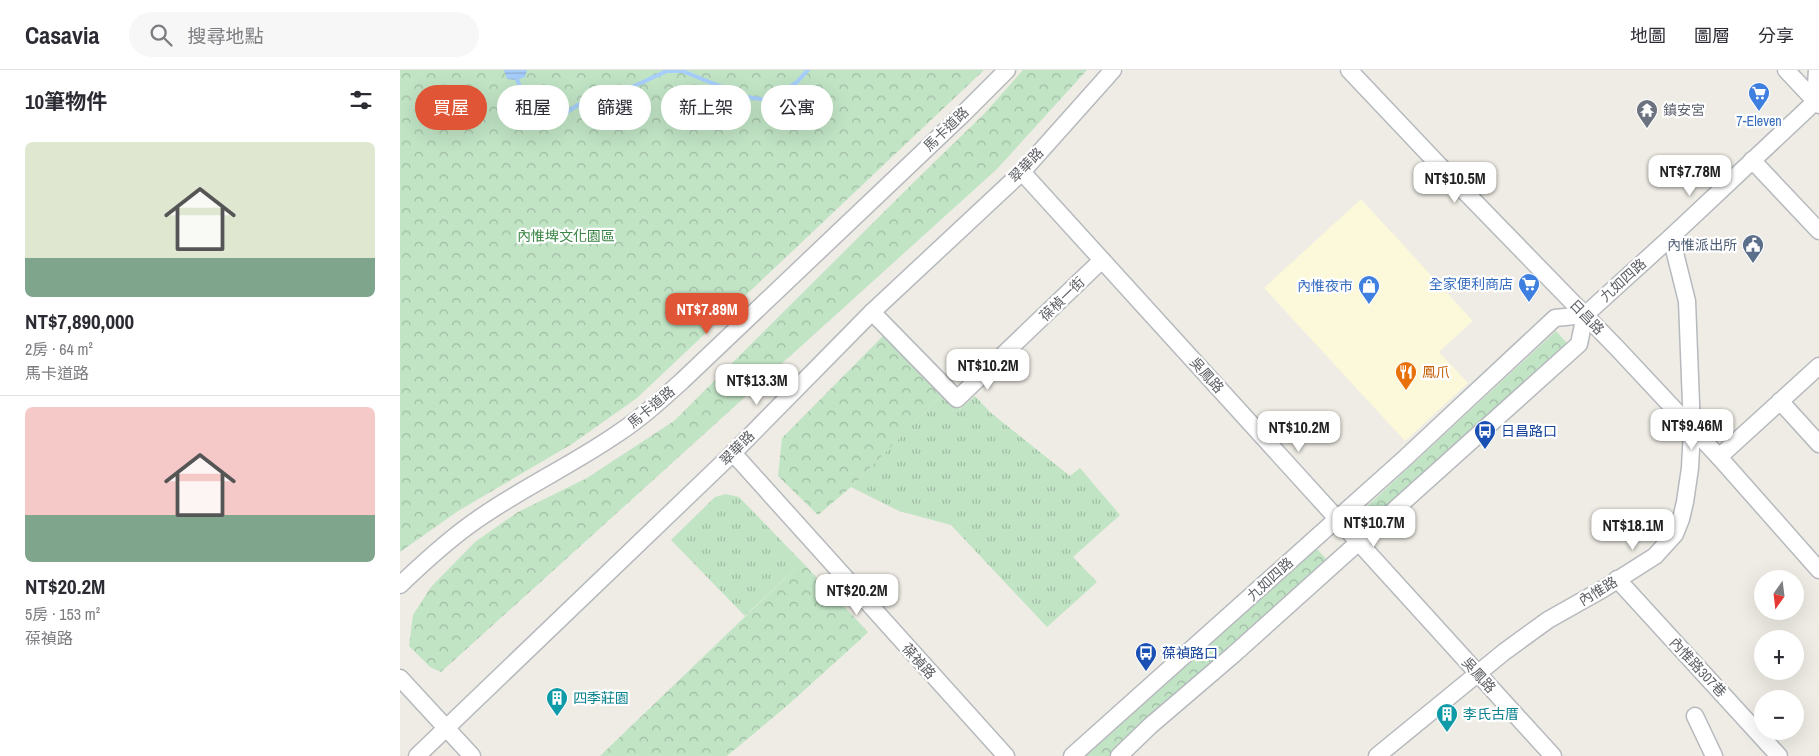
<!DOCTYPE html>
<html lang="zh-TW">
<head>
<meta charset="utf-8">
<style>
  body { margin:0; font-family:"Archivo Narrow","Noto Sans TC",sans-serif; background:#f7f7f7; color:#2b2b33; height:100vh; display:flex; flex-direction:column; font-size:19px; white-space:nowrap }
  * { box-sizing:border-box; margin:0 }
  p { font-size:16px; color:#7c7c81 }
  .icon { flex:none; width:28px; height:28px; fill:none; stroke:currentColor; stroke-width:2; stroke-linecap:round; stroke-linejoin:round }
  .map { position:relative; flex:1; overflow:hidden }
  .drawer { display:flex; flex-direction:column; background:#fff; width:400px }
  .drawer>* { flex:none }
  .guide { position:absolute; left:15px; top:15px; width:475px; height:45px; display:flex; gap:10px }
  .needle { width:32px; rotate:194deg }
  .buttons { position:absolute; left:1354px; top:500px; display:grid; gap:10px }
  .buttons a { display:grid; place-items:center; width:50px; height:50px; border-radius:50%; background:#fff; box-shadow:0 5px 20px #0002; font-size:25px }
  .price { position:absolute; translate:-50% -42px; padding:0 11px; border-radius:10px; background:#fff; color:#222; font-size:16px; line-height:32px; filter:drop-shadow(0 1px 2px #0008) }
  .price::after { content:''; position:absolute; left:50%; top:30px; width:15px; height:11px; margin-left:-8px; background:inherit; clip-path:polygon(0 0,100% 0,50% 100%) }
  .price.on { background:#e15537; color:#fff }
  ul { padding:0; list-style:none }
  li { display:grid; align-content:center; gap:10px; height:265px; padding:0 25px }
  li+li { border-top:1px solid #e1e1e2 }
  li span { display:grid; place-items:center; height:155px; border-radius:8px; color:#555 }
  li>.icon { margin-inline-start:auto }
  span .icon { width:90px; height:90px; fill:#fffc; stroke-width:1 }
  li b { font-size:21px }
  h2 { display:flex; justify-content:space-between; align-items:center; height:60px; padding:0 25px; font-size:21px }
  .pill { padding:0 18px; border-radius:22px; background:#fff; box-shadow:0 5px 20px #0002; font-size:18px; line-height:45px }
  .pill.on { background:#e15537; color:#fff }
  header { display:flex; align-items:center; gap:30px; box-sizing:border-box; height:70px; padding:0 25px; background:#fff; border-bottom:1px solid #e1e1e2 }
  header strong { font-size:24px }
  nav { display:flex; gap:28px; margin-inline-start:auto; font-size:18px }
  .search { width:350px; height:45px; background:#f7f7f7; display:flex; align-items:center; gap:12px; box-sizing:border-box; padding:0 18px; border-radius:28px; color:#7c7c81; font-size:19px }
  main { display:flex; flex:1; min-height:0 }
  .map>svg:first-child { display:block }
</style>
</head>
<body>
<header>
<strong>Casavia</strong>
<div class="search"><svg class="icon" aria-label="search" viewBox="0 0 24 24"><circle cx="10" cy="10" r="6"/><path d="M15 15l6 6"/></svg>搜尋地點</div>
<nav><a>地圖</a><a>圖層</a><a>分享</a></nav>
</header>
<main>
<section class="drawer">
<h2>10筆物件<svg class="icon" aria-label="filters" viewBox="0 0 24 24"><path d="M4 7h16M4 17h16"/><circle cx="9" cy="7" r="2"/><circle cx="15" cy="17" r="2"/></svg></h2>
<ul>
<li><span style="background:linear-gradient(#dfe7d0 75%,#7fa58c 0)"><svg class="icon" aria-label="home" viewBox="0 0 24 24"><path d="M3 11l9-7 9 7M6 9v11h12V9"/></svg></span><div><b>NT$7,890,000</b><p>2房 · 64 m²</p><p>馬卡道路</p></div></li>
<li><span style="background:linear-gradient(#f6c9c9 70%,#7fa58c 0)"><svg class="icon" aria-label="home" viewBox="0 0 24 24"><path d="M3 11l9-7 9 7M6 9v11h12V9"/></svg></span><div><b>NT$20.2M</b><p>5房 · 153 m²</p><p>葆禎路</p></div></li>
</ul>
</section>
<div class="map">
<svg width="1419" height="686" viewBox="0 0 1419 686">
  <defs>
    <pattern id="grass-tufts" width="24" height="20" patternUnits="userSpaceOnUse" patternTransform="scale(1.25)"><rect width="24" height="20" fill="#c1e4c5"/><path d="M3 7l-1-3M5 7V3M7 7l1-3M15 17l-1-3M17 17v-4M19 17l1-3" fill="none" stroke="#a0bca4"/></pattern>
    <pattern id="park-crowns" width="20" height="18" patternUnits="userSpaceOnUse" patternTransform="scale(1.25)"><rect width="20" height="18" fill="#c1e4c5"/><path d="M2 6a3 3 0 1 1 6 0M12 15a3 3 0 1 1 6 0" fill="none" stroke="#a0bca4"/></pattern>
    <pattern id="water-rules" width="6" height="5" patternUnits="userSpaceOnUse" patternTransform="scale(1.25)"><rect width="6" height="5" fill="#a7cefb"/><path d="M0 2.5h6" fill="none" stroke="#8baacf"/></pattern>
  </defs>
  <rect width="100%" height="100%" fill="#eeece4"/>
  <path fill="#fcf8da" d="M961 129 1073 251 1039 282 1068 313 1005 371 864 218Z"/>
  <g fill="url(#grass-tufts)">
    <path d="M544 323 560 339 575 326 591 343 670 406 680 398 720 445 673 487 697 512 647 557 551 455 499 441 451 417Z"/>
    <path d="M326 424 339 427 402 492 345 546 271 470 315 427Z"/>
  </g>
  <g fill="url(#park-crowns)">
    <path d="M0 0H584L237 328 172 374 58 441 0 482Z"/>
    <path d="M623 0H687L597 99 41 602 30 597 9 576 13 545 31 517 75 472 118 442 187 408 274 351 514 112 584 44Z"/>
    <path d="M1156 261 1167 273 973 453 962 441Z"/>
    <path d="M485 264 544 323 451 417 418 445 378 406 382 368Z"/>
    <path d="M917 479 928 491 711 686H686Z"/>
    <path d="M402 492 468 562 462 568 389 634 327 686H200Z"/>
  </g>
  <path fill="url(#water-rules)" d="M104 0H127L125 7 117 10 107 9Z"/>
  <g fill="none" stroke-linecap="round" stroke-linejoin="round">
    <path stroke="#a7cefb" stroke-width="4" d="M117 10 123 22V52L129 55H141L159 47 197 23 232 17 267 1H282L347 27 368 30 396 13 408 0"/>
    <g stroke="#b6b9bd" stroke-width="19">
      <g id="minor">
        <path d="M949 0 1037 93 1217 278 1319 387 1419 500"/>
        <path d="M1386 0 1419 35"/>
        <path d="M1415 31 1417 0"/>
        <path d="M1352 90 1419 161"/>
        <path d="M622 102 1153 686"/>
        <path d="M472 242 557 329 702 190"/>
        <path d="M1380 331 1419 374"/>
        <path d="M333 383 606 686"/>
        <path d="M1319 387 1419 296"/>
        <path d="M1217 509 1379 686"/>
        <path d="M0 515C24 492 50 468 78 449 122 418 172 395 217 364 240 349 261 330 282 311L563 44 607 0"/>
        <path d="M0 608 72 686"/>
        <path d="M1295 646 1314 686"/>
        <path d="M17 686 333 383 472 242 622 102 713 0"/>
        <path d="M672 686 1004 389 1155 248 1185 245 1271 167 1419 28"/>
        <path d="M719 686 750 656 833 585 1179 274 1185 245"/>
        <path d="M977 686 1104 582 1148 550 1203 519 1255 486 1275 464 1281 449 1285 432 1290 398 1292 359 1287 231 1271 167"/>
      </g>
    </g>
    <use href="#minor" stroke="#fff" stroke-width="16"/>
  </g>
  <defs>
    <g id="supermarket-pin" transform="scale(1.125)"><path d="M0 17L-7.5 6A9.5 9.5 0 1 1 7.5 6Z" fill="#3f7fe0" stroke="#fff"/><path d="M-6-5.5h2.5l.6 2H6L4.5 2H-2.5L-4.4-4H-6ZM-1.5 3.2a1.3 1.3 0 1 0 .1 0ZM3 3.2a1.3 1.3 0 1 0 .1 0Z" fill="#fff"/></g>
    <g id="temple-pin" transform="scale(1.125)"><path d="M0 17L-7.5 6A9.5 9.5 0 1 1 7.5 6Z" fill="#6b7280" stroke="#fff"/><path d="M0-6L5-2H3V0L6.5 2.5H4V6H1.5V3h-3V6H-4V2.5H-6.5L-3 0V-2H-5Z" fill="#fff"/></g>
    <g id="civic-pin" transform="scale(1.125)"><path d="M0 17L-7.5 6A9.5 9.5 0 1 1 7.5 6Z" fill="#5c6f8a" stroke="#fff"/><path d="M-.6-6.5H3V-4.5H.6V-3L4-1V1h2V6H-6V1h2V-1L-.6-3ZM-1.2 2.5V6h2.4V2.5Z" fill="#fff"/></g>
    <g id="shop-pin" transform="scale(1.125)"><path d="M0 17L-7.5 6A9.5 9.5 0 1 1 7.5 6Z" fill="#3f7fe0" stroke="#fff"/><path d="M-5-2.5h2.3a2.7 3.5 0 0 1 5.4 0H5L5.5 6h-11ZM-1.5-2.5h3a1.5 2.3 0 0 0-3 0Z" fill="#fff"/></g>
    <g id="restaurant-pin" transform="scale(1.125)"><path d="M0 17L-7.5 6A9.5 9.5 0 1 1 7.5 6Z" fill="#e8710a" stroke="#fff"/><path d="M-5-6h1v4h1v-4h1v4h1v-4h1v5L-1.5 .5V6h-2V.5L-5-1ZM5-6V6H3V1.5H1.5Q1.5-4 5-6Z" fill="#fff"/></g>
    <g id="bus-pin" transform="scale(1.125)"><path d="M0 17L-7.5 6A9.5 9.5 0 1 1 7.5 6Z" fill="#1a4fb4" stroke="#fff"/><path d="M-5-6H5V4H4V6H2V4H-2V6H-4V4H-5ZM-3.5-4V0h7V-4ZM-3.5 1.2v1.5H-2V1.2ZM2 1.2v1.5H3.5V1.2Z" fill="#fff"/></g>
    <g id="building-pin" transform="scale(1.125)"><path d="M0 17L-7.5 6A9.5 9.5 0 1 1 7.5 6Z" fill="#0f9aa8" stroke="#fff"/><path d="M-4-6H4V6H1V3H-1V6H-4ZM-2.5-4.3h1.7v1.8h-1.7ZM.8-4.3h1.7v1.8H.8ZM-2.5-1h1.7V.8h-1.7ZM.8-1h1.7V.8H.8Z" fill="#fff"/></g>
  </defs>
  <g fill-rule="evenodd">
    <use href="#supermarket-pin" x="1359" y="23"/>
    <use href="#temple-pin" x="1247" y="40"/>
    <use href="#civic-pin" x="1353" y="175"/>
    <use href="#supermarket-pin" x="1129" y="214"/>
    <use href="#shop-pin" x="969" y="216"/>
    <use href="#restaurant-pin" x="1006" y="302"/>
    <use href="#bus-pin" x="1085" y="361"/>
    <use href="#bus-pin" x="746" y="583"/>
    <use href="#building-pin" x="157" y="628"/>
    <use href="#building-pin" x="1047" y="644"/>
  </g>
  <g text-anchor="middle" stroke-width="4.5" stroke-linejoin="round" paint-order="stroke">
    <g font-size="14" fill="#5b616d" stroke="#fff" text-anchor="start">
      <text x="1263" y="45">鎮安宮</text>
    </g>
    <g font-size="14" fill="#366cbe" stroke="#fff" text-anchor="end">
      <text x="1359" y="56" text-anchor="middle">7-Eleven</text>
      <text x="1113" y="219">全家便利商店</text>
      <text x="953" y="221">內惟夜市</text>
    </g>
    <g font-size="14" fill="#5c5f64" stroke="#fff">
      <text transform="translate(546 59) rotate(-44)" y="5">馬卡道路</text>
      <text transform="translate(626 95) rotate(-46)" y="5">翠華路</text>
      <text transform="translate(1223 210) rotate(-42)" y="5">九如四路</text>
      <text transform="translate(662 229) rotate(-44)" y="5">葆楨一街</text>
      <text transform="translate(1187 247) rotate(46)" y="5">日昌路</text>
      <text transform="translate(807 305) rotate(48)" y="5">吳鳳路</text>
      <text transform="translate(251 337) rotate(-40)" y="5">馬卡道路</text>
      <text transform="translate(337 378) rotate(-45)" y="5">翠華路</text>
      <text transform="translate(870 509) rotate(-42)" y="5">九如四路</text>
      <text transform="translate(1198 521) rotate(-31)" y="5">內惟路</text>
      <text transform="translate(519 591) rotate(48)" y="5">葆禎路</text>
      <text transform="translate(1298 597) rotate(47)" y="5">內惟路307巷</text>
      <text transform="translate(1079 605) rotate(48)" y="5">吳鳳路</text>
    </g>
    <g font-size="14" fill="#3a8545" stroke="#fff">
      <text x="166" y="171">內惟埤文化園區</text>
    </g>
    <g font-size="14" fill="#4e5e75" stroke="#fff" text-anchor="end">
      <text x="1337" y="180">內惟派出所</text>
    </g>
    <g font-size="14" fill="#c56008" stroke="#fff" text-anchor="start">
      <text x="1022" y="307">鳳爪</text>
    </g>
    <g font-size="14" fill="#164399" stroke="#fff" text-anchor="start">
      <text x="1101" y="366">日昌路口</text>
      <text x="762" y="588">葆禎路口</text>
    </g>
    <g font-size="14" fill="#0d838f" stroke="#fff" text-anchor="start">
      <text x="173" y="633">四季莊園</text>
      <text x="1063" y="649">李氏古厝</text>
    </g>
  </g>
</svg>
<div class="buttons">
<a><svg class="needle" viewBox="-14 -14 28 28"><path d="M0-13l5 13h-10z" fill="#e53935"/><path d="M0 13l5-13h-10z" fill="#7c7c81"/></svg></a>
<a>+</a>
<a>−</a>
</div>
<b class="price" style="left:1290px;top:127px">NT$7.78M</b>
<b class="price" style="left:1055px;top:134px">NT$10.5M</b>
<b class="price on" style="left:307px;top:265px">NT$7.89M</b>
<b class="price" style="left:588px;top:321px">NT$10.2M</b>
<b class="price" style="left:357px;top:336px">NT$13.3M</b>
<b class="price" style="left:1292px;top:381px">NT$9.46M</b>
<b class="price" style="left:899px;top:383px">NT$10.2M</b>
<b class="price" style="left:974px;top:478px">NT$10.7M</b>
<b class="price" style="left:1233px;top:481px">NT$18.1M</b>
<b class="price" style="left:457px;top:546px">NT$20.2M</b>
<div class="guide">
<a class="pill on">買屋</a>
<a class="pill">租屋</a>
<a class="pill">篩選</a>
<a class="pill">新上架</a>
<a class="pill">公寓</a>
</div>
</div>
</main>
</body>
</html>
